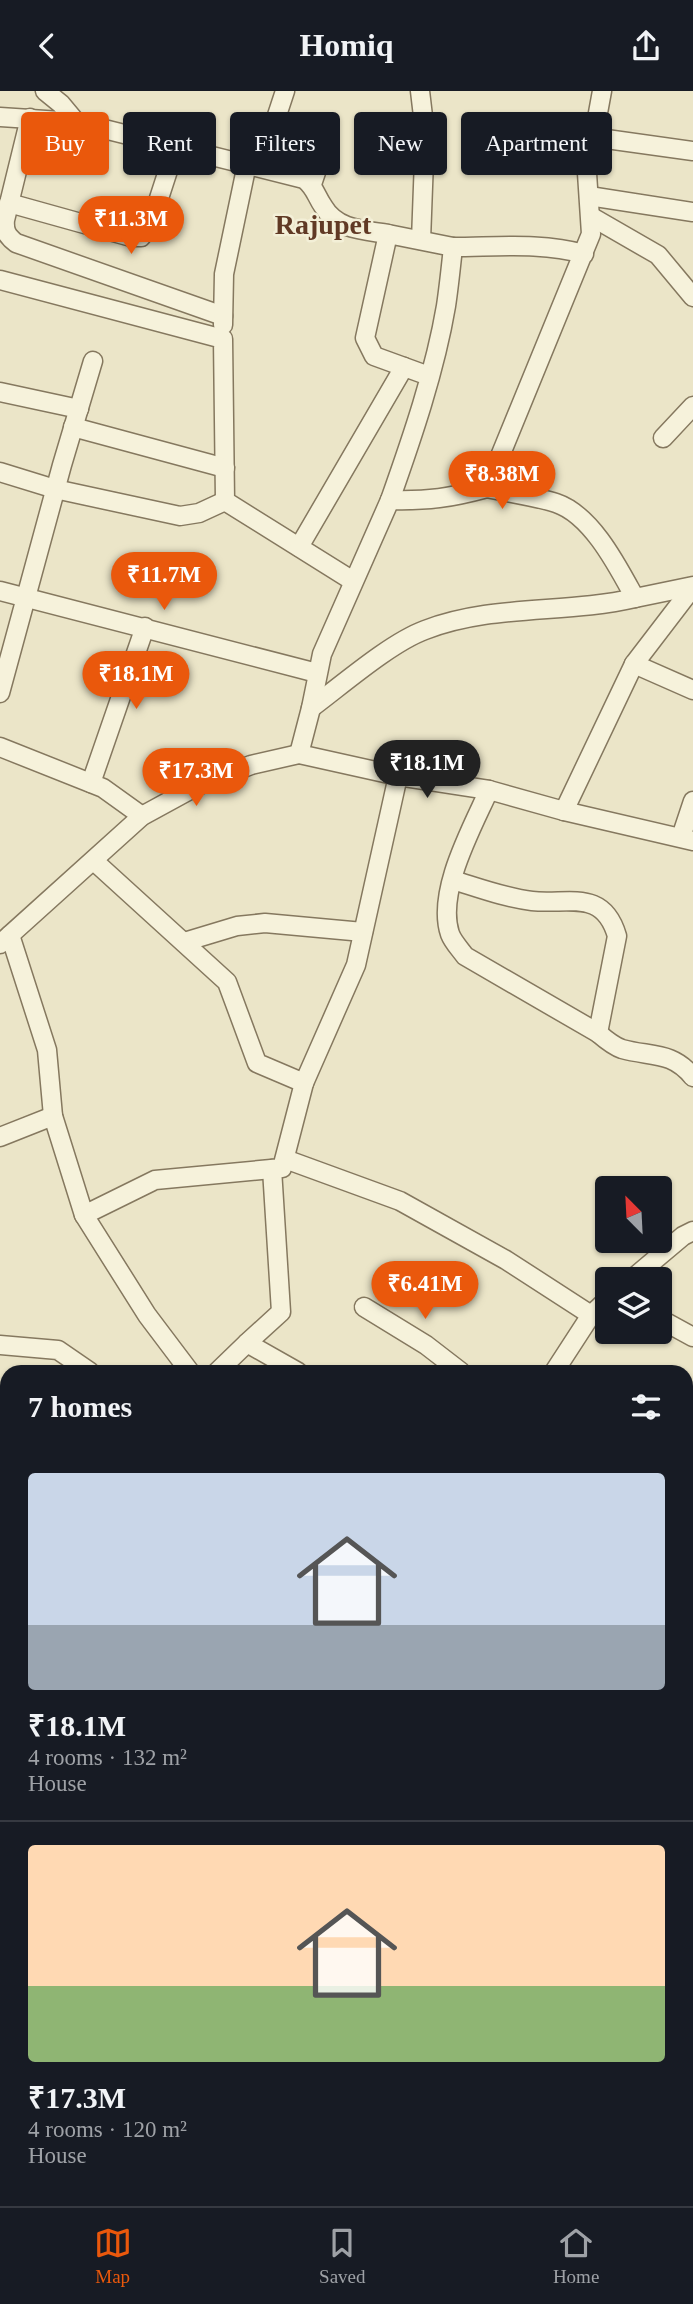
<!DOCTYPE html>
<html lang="en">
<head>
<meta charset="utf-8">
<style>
  body { margin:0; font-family:Georgia,serif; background:#20242c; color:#f1f3f6; height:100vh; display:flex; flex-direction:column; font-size:26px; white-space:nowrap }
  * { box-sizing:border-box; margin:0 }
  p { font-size:23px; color:#9ea1a6 }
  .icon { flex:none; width:38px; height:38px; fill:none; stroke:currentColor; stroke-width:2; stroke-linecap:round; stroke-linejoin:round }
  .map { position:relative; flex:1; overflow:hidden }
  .side { position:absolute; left:0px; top:1274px; width:693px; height:842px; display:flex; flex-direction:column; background:#171b24; border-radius:21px 21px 0 0; box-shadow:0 2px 5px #0004 }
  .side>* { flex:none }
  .banner { position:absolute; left:21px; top:21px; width:651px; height:63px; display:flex; gap:14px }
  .needle { width:46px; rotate:336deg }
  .fabs { position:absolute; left:595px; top:1085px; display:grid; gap:14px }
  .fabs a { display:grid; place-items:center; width:77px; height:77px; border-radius:7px; background:#171b24; box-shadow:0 2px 5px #0004; font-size:35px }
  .price { position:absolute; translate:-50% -60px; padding:0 16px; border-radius:24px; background:#ea580c; color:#fff; font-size:23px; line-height:46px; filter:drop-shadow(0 2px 4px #0008) }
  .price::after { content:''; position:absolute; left:50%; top:42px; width:21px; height:16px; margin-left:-10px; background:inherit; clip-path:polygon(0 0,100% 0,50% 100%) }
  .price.current { background:#222; color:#fff }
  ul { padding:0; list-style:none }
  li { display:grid; align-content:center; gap:14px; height:371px; padding:0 28px }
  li+li { border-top:2px solid #363941 }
  li span { display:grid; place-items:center; height:217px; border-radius:7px; color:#555 }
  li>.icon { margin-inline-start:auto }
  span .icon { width:126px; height:126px; fill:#fffc; stroke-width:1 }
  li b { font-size:30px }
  h2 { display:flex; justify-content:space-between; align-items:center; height:84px; padding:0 28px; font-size:30px }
  .pill { padding:0 24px; border-radius:7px; background:#171b24; box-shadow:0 2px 5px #0004; font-size:24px; line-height:63px }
  .pill.current { background:#ea580c; color:#fff }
  header { display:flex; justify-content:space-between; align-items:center; height:91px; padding:0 28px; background:#171b24; font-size:32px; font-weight:800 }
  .tabs { display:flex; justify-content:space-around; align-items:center; height:98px; border-top:2px solid #363941; background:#171b24; font-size:19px; color:#9ea1a6 }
  .tabs a { display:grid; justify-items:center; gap:4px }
  .tabs .current { color:#ea580c }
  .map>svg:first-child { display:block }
</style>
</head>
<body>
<header><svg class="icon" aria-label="back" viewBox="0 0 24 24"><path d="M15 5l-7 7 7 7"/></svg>Homiq<svg class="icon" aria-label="share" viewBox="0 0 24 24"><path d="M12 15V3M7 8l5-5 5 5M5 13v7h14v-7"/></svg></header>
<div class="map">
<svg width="693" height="2115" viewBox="0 0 693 2115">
  <rect width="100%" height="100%" fill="#ebe5c8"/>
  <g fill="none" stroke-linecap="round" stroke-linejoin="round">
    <g stroke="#85785f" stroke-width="21">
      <g id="minor">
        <path d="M45 0 61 13 76 31"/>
        <path d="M420 0 425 42 421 149"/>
        <path d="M0 26 76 31 304 88C315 96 316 105 323 115 337 139 363 139 388 143"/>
        <path d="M30 27 5 129C4 140 7 145 16 152L223 225"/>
        <path d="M592 46 693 60"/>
        <path d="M260 76 285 0"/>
        <path d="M312 93 327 49"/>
        <path d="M589 105 693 121"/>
        <path d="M9 112 131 146H141L150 135 176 55"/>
        <path d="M592 126 658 164 693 206"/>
        <path d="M453 156C496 156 542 151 584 163"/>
        <path d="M0 189 223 248 225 410 353 490"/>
        <path d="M223 234 224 183 247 73"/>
        <path d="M0 301 79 318"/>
        <path d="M73 336 225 377"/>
        <path d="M663 347 693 315"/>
        <path d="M0 381 55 398 180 425 199 422 225 410"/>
        <path d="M390 409C412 347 435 280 446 215 449 195 451 175 453 156L388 143 365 247 374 265 429 285"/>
        <path d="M299 456 404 276"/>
        <path d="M0 500 317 582"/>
        <path d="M635 507 693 495"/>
        <path d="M634 573 693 599"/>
        <path d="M0 602 62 374 93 270"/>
        <path d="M311 617C342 594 390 552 425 539 492 513 566 523 635 507 618 476 592 424 556 412 534 405 510 402 487 397L591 143 587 82 602 0"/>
        <path d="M0 656 103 697 142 725"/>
        <path d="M299 663 311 617 322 563 390 409C428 410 450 407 487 397"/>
        <path d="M91 692 145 536"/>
        <path d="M489 699C472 737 436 801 450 843 453 851 460 858 465 865L598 942C605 948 613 955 622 958 651 966 672 960 693 986"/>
        <path d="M564 720 634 573 693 496"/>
        <path d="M681 746 693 710"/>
        <path d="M94 770 227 891 257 972 304 992 356 874 398 685"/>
        <path d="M453 789C479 797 506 807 532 810 568 814 603 797 617 845L598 942"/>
        <path d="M10 844 47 959 53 1025 84 1124 155 1089 282 1077 304 992"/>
        <path d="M184 851 237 835 265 832 363 841"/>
        <path d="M0 853 142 725 197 695 251 674 299 663 398 685 489 699 564 720 693 750"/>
        <path d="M0 1046 53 1025"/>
        <path d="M285 1068 400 1110 506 1169 591 1224"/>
        <path d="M84 1124 147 1224 190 1281"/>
        <path d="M632 1188 683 1145 693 1140"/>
        <path d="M364 1216 426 1254 461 1281"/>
        <path d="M660 1228 693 1246"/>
        <path d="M247 1252 281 1221 272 1078"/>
        <path d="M0 1254 58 1259 90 1281"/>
        <path d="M217 1281 247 1252 298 1281"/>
        <path d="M554 1281 591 1224 607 1209"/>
        <path d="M686 1329 693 1328"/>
        <path d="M0 1537 7 1543"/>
        <path d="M0 1562 7 1561"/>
        <path d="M686 1691H693"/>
        <path d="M0 1726H7"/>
        <path d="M0 1846 7 1847"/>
        <path d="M686 1869 693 1872"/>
        <path d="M0 1949 7 1947"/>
        <path d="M0 1971 7 1973"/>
        <path d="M686 2002 693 2001"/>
        <path d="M465 2109 472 2115"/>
        <path d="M196 2115 200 2109"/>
      </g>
    </g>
    <use href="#minor" stroke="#f6f2db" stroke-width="18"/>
  </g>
  <g text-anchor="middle" stroke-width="5" stroke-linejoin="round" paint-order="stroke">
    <g font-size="28" font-weight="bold" fill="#603924" stroke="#f3efd7">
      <text x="323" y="143">Rajupet</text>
    </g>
  </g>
</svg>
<div class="fabs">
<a><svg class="needle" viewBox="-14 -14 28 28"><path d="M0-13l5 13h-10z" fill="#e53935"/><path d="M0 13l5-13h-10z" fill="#9ea1a6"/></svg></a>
<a><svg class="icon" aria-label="layers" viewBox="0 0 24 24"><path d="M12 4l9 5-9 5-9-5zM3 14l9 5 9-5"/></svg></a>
</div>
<b class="price" style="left:131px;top:165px">₹11.3M</b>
<b class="price" style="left:502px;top:420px">₹8.38M</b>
<b class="price" style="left:164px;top:521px">₹11.7M</b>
<b class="price" style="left:136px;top:620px">₹18.1M</b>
<b class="price current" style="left:427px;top:709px">₹18.1M</b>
<b class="price" style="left:196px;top:717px">₹17.3M</b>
<b class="price" style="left:425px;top:1230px">₹6.41M</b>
<div class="banner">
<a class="pill current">Buy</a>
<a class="pill">Rent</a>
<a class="pill">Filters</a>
<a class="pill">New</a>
<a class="pill">Apartment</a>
</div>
<section class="side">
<h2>7 homes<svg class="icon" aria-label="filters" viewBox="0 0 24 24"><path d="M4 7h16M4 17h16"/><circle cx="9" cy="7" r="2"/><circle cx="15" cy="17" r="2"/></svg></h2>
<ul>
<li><span style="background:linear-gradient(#c9d6e8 70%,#9aa5b1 0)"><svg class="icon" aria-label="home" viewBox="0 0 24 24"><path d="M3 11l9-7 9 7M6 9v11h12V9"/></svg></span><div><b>₹18.1M</b><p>4 rooms · 132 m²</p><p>House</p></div></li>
<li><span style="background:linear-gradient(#ffd9b3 65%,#8fb573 0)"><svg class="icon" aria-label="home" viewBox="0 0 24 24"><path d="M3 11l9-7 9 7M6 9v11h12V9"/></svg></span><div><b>₹17.3M</b><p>4 rooms · 120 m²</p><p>House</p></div></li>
</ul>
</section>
</div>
<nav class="tabs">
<a class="current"><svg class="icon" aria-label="map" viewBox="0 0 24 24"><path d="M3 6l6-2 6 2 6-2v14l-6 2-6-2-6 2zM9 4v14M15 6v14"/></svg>Map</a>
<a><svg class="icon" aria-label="saved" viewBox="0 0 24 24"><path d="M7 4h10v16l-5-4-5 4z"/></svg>Saved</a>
<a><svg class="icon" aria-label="home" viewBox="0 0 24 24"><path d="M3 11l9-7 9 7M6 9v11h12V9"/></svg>Home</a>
</nav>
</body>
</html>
